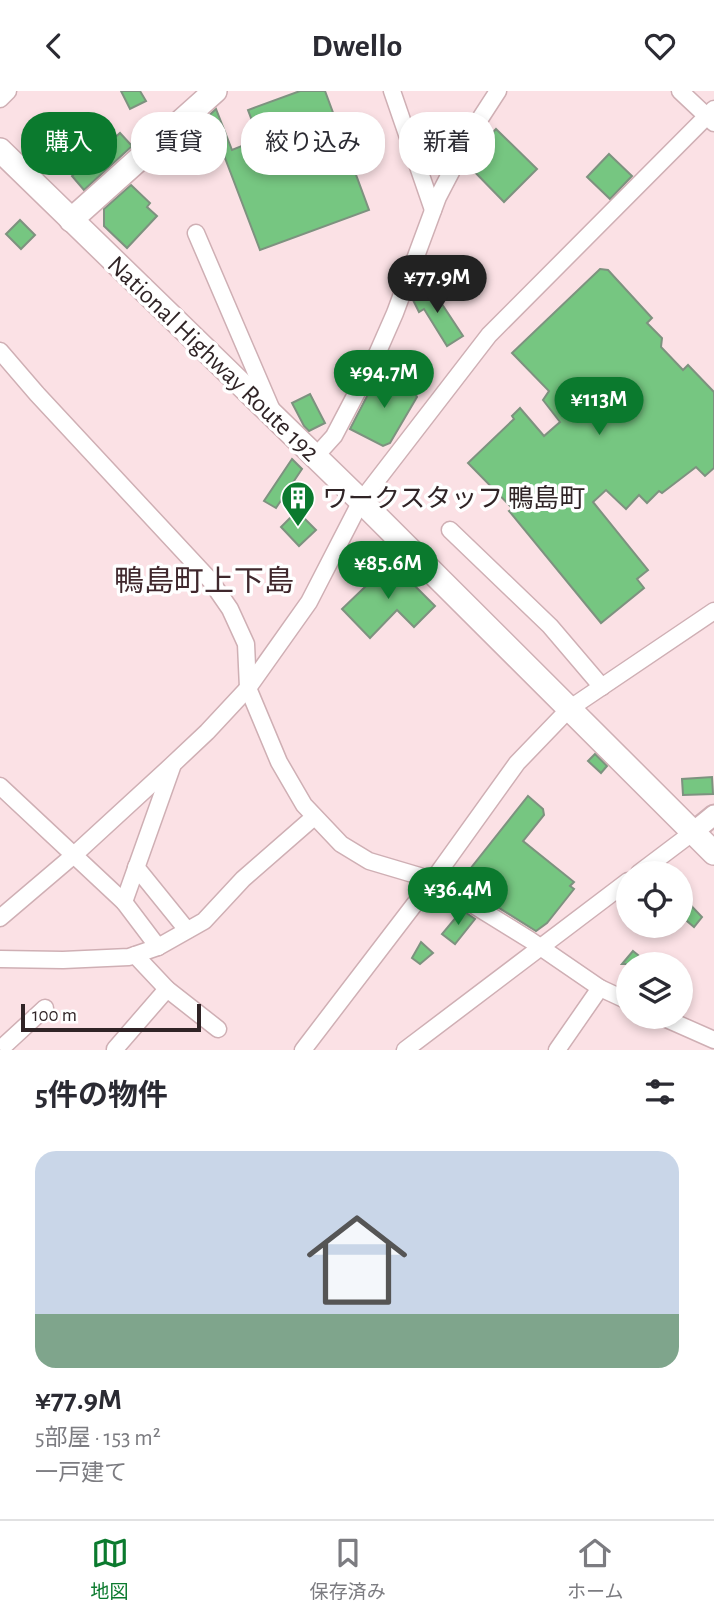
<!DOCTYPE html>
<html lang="ja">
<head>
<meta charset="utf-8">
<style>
  body { margin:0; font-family:"Alegreya Sans","Noto Sans JP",sans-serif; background:#f2f2f3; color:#2b2b33; height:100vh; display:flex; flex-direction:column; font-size:26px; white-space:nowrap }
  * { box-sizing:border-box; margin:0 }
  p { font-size:23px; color:#7c7c81 }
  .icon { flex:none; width:38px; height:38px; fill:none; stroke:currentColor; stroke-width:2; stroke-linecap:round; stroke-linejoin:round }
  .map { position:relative; height:959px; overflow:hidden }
  .side { display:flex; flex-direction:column; background:#fff; flex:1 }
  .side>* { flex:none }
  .top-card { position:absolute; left:21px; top:21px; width:672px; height:63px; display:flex; gap:14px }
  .buttons { position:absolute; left:616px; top:770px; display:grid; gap:14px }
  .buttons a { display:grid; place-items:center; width:77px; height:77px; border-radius:50%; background:#fff; box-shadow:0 4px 10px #0003; font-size:35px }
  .scale { position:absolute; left:21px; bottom:18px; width:180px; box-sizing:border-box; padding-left:7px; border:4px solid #302426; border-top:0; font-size:19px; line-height:24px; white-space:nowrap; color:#302426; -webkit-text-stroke:5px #fff; paint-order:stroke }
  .price { position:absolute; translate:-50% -60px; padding:0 16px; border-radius:24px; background:#0b7a2e; color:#fff; font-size:23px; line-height:46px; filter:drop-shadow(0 2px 4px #0008) }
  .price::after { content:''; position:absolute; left:50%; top:42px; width:21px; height:16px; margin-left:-10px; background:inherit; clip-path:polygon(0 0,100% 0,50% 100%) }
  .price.current { background:#222; color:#fff }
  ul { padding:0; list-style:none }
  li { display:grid; align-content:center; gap:14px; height:371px; padding:0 35px }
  li span { display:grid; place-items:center; height:217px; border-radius:21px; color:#555 }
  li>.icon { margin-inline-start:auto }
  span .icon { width:126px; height:126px; fill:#fffc; stroke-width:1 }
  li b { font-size:30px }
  h2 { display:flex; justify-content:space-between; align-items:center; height:84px; padding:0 35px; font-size:30px }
  .chip { padding:0 24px; border-radius:28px; background:#fff; box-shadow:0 4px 10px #0003; font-size:24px; line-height:63px }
  .chip.current { background:#0b7a2e; color:#fff }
  header { display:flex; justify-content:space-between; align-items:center; height:91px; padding:0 35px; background:#fff; font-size:32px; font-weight:600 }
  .menu { display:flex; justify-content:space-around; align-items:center; height:98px; border-top:2px solid #e1e1e2; background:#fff; font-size:19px; color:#7c7c81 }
  .menu a { display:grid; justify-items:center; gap:4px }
  .menu .current { color:#0b7a2e }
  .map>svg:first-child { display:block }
</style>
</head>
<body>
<header><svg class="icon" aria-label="back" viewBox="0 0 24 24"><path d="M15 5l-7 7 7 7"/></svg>Dwello<svg class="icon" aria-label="heart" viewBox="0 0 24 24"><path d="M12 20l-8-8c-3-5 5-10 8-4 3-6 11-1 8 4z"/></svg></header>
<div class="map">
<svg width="714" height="959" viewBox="0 0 714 959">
  <rect width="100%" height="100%" fill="#fbe1e5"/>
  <g fill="#76c681" stroke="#7d927f" stroke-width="2">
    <path d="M121 0H140L146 10 130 18Z"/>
    <path d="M300 0H325L369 119 260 159 217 46 182 62 178 52 209 41 204 29 216 18 232 59 259 48 248 19Z"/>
    <path d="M496 38 537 78 504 111 467 73 473 62Z"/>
    <path d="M120 42 132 55 84 99 72 85Z"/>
    <path d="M609 63 632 85 610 108 587 86Z"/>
    <path d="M131 94 150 112 147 116 157 125 127 157 104 135V118Z"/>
    <path d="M20 129 35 144 21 158 6 143Z"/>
    <path d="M600 178 608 179 652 227 647 232 662 247 661 256 683 279 688 274 714 301V377L705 385 696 376 662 402 659 400 647 412 639 404 626 418 606 399 593 411 648 479 637 488 644 497 601 532 509 420 513 418 468 372 514 328 512 325 520 317 544 345 560 331 543 309 549 300 512 262Z"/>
    <path d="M430 195 463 245 447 255 424 218 419 221 412 207 413 204Z"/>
    <path d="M379 282 414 300 417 306 390 352 383 355 350 338Z"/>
    <path d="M310 303 325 332 309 340 304 335 292 312Z"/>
    <path d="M292 368 302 378 276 417 264 410Z"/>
    <path d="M297 420 316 439 299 455 281 436Z"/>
    <path d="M391 471 435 515 414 536 397 519 370 547 342 518Z"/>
    <path d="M595 663 607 675 601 682 588 670Z"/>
    <path d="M712 686 713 703 683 704 682 688Z"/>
    <path d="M528 705 543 718 544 724 523 750 574 791 570 795 574 798 547 832 536 840 459 792Z"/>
    <path d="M681 804 702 826 694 836 681 825Z"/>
    <path d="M462 819 475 828 455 853 442 843Z"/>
    <path d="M421 851 433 862 420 873 412 867Z"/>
    <path d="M633 860 649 873H622Z"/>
  </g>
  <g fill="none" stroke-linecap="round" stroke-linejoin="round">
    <g stroke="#cfafb4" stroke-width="19">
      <g id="minor">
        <path d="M392 0 433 119"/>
        <path d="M680 0 714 32"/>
        <path d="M0 8 8 0"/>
        <path d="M196 142 271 317"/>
        <path d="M0 260 37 303 210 489 230 518 246 553 248 597 279 671 304 714 341 753 369 770 433 789 530 849 600 897 628 910"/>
        <path d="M315 366 334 345 377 263 395 222 438 106 474 37 498 0"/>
        <path d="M450 439 550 535 602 596"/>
        <path d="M0 695 124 811 158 856"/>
        <path d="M136 776 187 839"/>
        <path d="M639 782 692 742"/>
        <path d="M124 811 172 676"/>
        <path d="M0 827 74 764 172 674 207 641 248 597 309 511 361 410 489 244 714 18"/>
        <path d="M135 864 167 898 218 938"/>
        <path d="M0 868 63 869 129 866 158 856 204 830 243 788 314 726"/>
        <path d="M662 926 714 949"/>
        <path d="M6 953 45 917"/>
        <path d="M115 958 167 898"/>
        <path d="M303 959 433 789 517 672 569 618 714 520"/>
        <path d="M405 959 628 790"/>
        <path d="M557 959 600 897"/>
      </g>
    </g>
    <g stroke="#cfafb4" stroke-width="23">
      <path id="major" d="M692 742 714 724"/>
    </g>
    <g stroke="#cfafb4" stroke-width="26">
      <g id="highway">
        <path d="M0 59 361 410 714 762"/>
        <path d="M71 129 215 0"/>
      </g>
    </g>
    <use href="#minor" stroke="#fff" stroke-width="16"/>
    <use href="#major" stroke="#fff" stroke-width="19"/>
    <use href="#highway" stroke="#fff" stroke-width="23"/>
  </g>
  <defs>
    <g id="building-pin" transform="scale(1.75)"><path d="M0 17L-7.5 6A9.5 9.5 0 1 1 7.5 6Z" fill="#0b7a2e" stroke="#fff"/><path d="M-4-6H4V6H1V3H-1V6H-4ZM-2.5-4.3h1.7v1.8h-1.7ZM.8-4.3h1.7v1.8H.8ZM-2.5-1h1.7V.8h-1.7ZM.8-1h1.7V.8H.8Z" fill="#fff"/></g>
  </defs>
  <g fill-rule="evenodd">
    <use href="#building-pin" x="298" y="407"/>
  </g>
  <g text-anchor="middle" stroke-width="7" stroke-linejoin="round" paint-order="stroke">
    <g font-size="26" fill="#302426" stroke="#fff">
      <text transform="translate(214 267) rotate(44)" y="9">National Highway Route 192</text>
    </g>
    <g font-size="26" fill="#302426" stroke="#fff" text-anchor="start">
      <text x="322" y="416">ワークスタッフ 鴨島町</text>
    </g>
    <g font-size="30" fill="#40282d" stroke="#fff">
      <text x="204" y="500">鴨島町上下島</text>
    </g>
  </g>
</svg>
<div class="buttons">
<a><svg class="icon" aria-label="locate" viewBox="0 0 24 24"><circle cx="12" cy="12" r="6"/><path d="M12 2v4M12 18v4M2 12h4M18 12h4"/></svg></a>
<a><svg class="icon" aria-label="layers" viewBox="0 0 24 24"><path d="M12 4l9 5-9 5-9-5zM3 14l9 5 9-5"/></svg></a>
</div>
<div class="scale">100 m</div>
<b class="price current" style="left:437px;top:224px">¥77.9M</b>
<b class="price" style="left:384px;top:319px">¥94.7M</b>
<b class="price" style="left:599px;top:346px">¥113M</b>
<b class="price" style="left:388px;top:510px">¥85.6M</b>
<b class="price" style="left:458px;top:836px">¥36.4M</b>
<div class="top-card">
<a class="chip current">購入</a>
<a class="chip">賃貸</a>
<a class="chip">絞り込み</a>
<a class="chip">新着</a>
</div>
</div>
<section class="side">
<h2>5件の物件<svg class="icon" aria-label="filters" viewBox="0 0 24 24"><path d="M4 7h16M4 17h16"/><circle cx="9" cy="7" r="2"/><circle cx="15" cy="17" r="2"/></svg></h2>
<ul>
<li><span style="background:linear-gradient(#c9d6e8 75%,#7fa58c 0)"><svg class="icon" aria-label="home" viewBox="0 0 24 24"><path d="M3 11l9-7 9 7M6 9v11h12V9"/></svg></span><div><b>¥77.9M</b><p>5部屋 · 153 m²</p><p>一戸建て</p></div></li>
</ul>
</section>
<nav class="menu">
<a class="current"><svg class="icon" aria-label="map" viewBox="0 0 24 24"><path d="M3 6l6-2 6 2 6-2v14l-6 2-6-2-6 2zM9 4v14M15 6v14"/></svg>地図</a>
<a><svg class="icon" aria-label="saved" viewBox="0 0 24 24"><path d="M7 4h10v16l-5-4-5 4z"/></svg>保存済み</a>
<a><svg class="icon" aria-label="home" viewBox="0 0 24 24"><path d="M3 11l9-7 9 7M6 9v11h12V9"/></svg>ホーム</a>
</nav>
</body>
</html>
